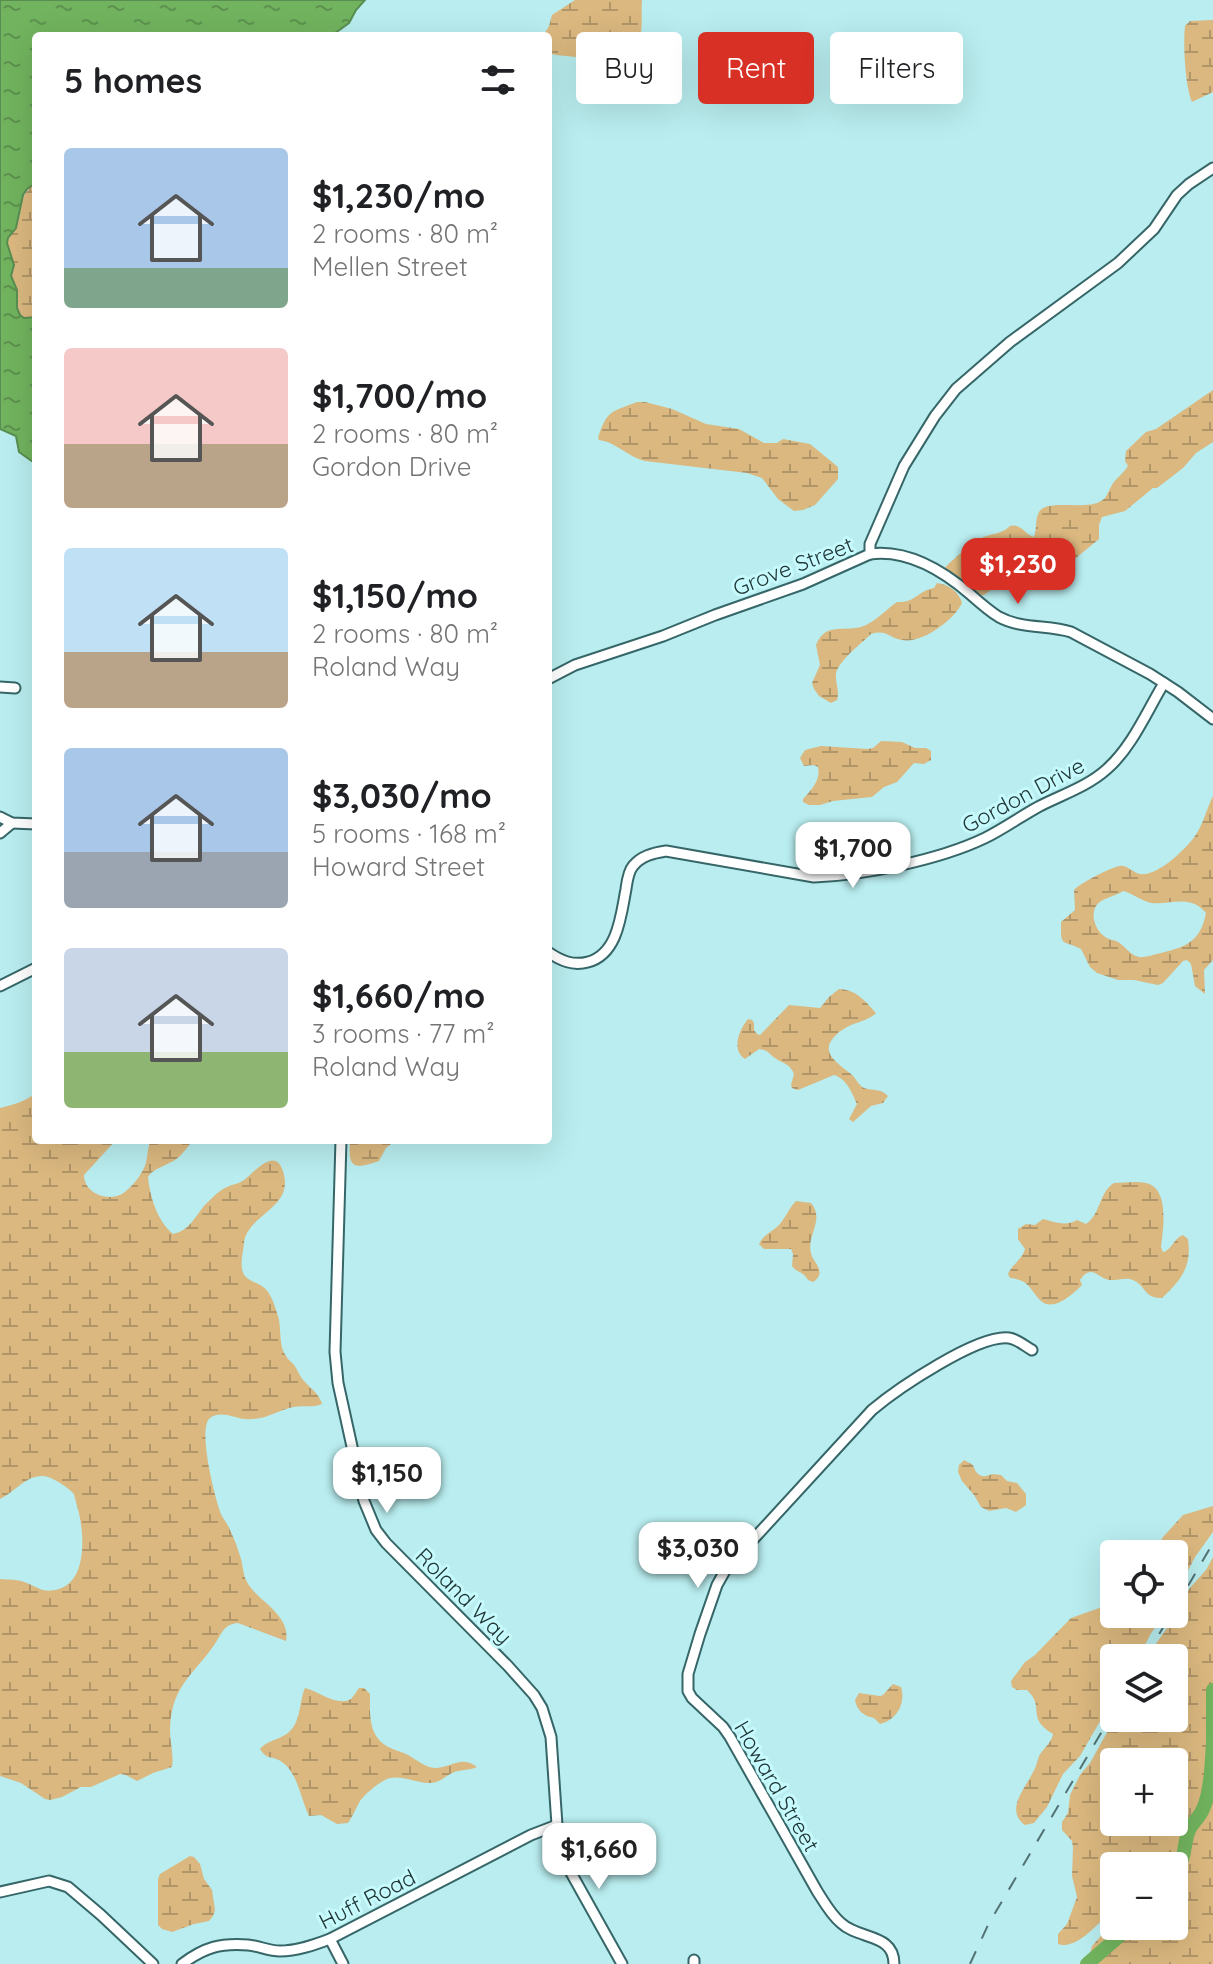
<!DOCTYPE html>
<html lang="en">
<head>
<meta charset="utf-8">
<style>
  body { margin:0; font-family:Quicksand,sans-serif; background:#f6f6f6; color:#202124; height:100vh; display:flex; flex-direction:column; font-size:30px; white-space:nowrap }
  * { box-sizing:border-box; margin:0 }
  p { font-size:26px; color:#757577 }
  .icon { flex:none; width:44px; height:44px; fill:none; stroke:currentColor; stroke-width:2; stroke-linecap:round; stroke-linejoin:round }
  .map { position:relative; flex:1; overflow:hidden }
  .side { position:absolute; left:32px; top:32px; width:520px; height:1112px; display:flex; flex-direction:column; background:#fff; border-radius:8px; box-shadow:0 8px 32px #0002 }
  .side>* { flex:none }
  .guide { position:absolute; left:576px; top:32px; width:516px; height:72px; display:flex; gap:16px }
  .tools { position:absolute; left:1100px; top:1540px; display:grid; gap:16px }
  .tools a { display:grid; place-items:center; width:88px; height:88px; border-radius:8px; background:#fff; box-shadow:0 8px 32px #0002; font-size:40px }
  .price { position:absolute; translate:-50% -68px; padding:0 18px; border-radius:16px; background:#fff; color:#222; font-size:26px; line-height:52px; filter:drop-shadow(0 2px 4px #0008) }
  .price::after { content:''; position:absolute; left:50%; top:48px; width:24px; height:18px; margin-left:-12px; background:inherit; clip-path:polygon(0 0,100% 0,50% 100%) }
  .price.current { background:#d93025; color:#fff }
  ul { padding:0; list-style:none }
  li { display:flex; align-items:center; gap:24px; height:200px; padding:0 32px }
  li span { display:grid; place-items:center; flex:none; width:224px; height:160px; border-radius:8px; color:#555 }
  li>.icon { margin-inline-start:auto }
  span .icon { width:96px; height:96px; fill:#fffc; stroke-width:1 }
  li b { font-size:34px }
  h2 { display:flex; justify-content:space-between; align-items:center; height:96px; padding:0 32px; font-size:34px }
  .tag { padding:0 28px; border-radius:8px; background:#fff; box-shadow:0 8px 32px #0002; font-size:28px; line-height:72px }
  .tag.current { background:#d93025; color:#fff }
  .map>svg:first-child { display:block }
</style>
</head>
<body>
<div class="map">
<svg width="1213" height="1964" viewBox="0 0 1213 1964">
  <defs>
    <pattern id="wetland-marsh" width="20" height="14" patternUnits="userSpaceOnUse" patternTransform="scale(2)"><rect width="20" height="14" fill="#dbb87f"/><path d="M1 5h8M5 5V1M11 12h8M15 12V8" fill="none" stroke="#b19669"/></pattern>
    <pattern id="water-ripples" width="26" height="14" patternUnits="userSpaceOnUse" patternTransform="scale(2)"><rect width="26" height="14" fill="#71b35e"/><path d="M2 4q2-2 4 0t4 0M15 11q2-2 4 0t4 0" fill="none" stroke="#5c924e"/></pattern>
  </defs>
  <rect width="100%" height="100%" fill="#b9edef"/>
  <g fill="url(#wetland-marsh)" fill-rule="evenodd">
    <path d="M575 0H642C641 12 643 26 640 38 637 49 631 55 626 65 623 71 623 78 619 83 614 90 599 96 591 90 582 83 587 67 576 57L556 55 548 53V36H543L549 26 552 15Z"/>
    <path d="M1213 20V92L1192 102C1185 87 1183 43 1185 26L1190 21Z"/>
    <path d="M660 60 667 62 680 87 681 95 669 104C654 103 642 101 638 85L643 78H650L658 72Z"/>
    <path d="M36 183V317L24 318 20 315 17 308V290L11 276 7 244C9 236 14 232 17 225 24 206 17 196 36 183Z"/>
    <path d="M1213 390V442L1196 453 1183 468 1157 488H1153L1125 511 1102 517 1099 525V539L1065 567 1058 568 1041 562 1002 588 992 589 984 595H978L952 573 946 571 945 568C948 563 974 542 980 539 990 533 1001 535 1010 526 1021 523 1025 535 1034 537 1037 529 1035 519 1039 512 1047 498 1085 511 1101 501 1108 497 1108 491 1112 485 1116 478 1123 474 1128 466L1125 461 1126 451 1146 432 1156 429Z"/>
    <path d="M637 402H645L672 409 706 424 739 429 764 443H777L783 439 810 444 838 467V479L815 505 803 510 794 511 778 499 762 478 747 473 645 461C626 456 618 443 599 440L598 438C607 410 611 412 637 402Z"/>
    <path d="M937 583C948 584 959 592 962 603 954 620 922 644 902 640 889 638 887 629 871 634 862 643 838 661 836 674 835 683 840 691 837 700L831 703 819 696 814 689 812 683 820 665 816 645C826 620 846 634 866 625 877 620 887 609 897 602 916 603 917 591 934 588Z"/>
    <path d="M881 741 902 742 915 748H926L931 751V760L924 764 914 763 897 782 884 787 872 797 833 801 820 805H809L803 802V799C812 790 821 779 818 767L814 765 804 766 800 758 805 750 821 746 868 749 873 748Z"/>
    <path d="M1213 796V960L1204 970 1205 994 1195 986 1191 964 1187 960 1183 961 1163 983 1158 985 1134 980H1118L1097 973 1090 967 1081 949C1061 939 1061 948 1061 922L1075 910 1074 890C1079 884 1116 864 1123 866 1129 867 1134 873 1140 874 1157 877 1186 849 1195 836 1203 825 1207 808 1213 796ZM1123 891C1133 893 1140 901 1152 903 1172 905 1190 894 1206 913 1200 944 1184 947 1157 954 1152 955 1144 958 1139 957 1130 955 1125 946 1118 942 1115 940 1110 940 1107 938 1096 932 1090 916 1096 906 1102 897 1115 897 1123 891Z"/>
    <path d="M839 989C857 990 865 1001 876 1013 867 1022 853 1022 842 1030 815 1050 835 1061 851 1074 856 1078 858 1085 864 1088 874 1091 880 1088 888 1096L883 1103 871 1106 853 1122 849 1119 857 1104C852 1093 847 1079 834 1075L798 1090 792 1088 791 1085 794 1074C790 1063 783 1064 775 1058 768 1053 768 1050 759 1049L745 1059C731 1050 739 1030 748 1019L752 1020 754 1023V1030L757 1034 760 1035 789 1005 820 1008 829 997Z"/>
    <path d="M36 1093V1140H116L84 1175C84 1193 107 1202 122 1194 130 1189 139 1178 143 1170 149 1160 146 1150 151 1140H193C189 1145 185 1151 180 1156 171 1165 154 1167 148 1177 150 1196 157 1221 173 1234 190 1230 194 1218 204 1206 210 1200 219 1190 227 1187 233 1184 239 1184 244 1180 256 1171 277 1144 284 1175 291 1204 259 1212 247 1233 244 1238 244 1244 243 1251 242 1256 241 1263 242 1269 244 1283 261 1281 268 1292 273 1299 277 1312 279 1320 281 1331 279 1347 286 1356 288 1360 292 1362 294 1365 298 1370 299 1376 304 1381 311 1389 319 1393 322 1404 313 1408 303 1405 293 1407 276 1411 264 1421 245 1419 234 1418 221 1410 210 1418 197 1428 215 1499 221 1514 223 1519 228 1524 230 1530 234 1538 238 1549 241 1559 243 1566 243 1575 247 1582 257 1601 291 1614 286 1641L238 1623C222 1624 221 1637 212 1648 190 1678 171 1688 170 1730 170 1743 174 1756 172 1767L153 1773 137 1781 126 1775 120 1774 91 1787H81L62 1797 50 1800 45 1799 21 1783 0 1776V1579C8 1580 17 1579 24 1582 39 1587 42 1594 59 1589 89 1580 84 1528 77 1506 77 1505 74 1495 74 1494 69 1488 50 1475 42 1476 25 1476 15 1492 0 1499V1108C13 1105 26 1101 36 1093Z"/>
    <path d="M350 1140H396L386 1148 379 1161C353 1170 348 1168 350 1140Z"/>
    <path d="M1114 1183C1124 1183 1136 1181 1146 1183 1170 1188 1163 1230 1161 1247L1163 1252C1171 1251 1174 1238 1183 1235L1188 1239C1192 1267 1181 1280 1162 1298 1144 1298 1147 1288 1135 1281 1127 1276 1117 1281 1109 1280 1102 1279 1097 1272 1090 1272 1085 1273 1083 1276 1080 1280L1082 1285C1073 1294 1054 1312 1041 1301 1029 1289 1030 1280 1010 1278L1008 1274C1012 1264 1022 1260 1025 1249L1018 1239V1229L1026 1224 1035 1225 1043 1219C1055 1222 1065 1227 1077 1220L1086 1224C1101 1214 1099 1192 1114 1183Z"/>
    <path d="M796 1201 811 1203C827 1222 801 1239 814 1260 820 1269 823 1275 813 1282L808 1280C803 1271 797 1273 792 1266L793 1254 791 1249H764L759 1244C763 1235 772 1232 779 1225 786 1217 789 1208 796 1201Z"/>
    <path d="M964 1460 973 1465C976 1475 982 1479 992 1474L1001 1475 1007 1481 1017 1483 1026 1494V1505L1016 1512 1006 1508 989 1511 981 1507 974 1495 962 1481 958 1472 959 1465Z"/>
    <path d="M1213 1506V1532L1195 1557 1174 1598V1554H1153L1163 1537 1183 1515Z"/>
    <path d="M1213 1557V1964H1079L1089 1957 1092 1946 1114 1921V1926H1174V1866H1114V1921L1111 1915H1108C1095 1926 1076 1950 1058 1944V1934L1067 1924 1077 1897 1072 1876 1073 1848 1072 1841 1062 1830V1822L1068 1813 1070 1795 1080 1775 1090 1763 1115 1718H1174V1658H1146L1176 1615 1189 1589 1206 1570ZM1114 1762H1174V1822H1114Z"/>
    <path d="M1114 1595V1614H1164L1150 1635 1139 1658H1114V1697L1080 1756 1063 1774 1047 1807 1034 1823 1025 1825C1005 1810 1024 1790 1032 1774 1036 1768 1037 1762 1039 1756 1044 1747 1051 1744 1053 1734 1025 1717 1046 1708 1027 1690H1017L1012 1687 1011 1681 1025 1662 1035 1655 1071 1618 1105 1606Z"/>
    <path d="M893 1684 901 1687C906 1703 897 1720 880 1724L874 1718C864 1716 857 1711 855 1700L859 1693 880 1696 883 1695Z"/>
    <path d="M305 1688C318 1691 337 1707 351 1699 354 1696 356 1692 359 1688H364L370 1694C370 1713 368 1733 385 1745 392 1750 401 1751 408 1755 417 1760 426 1768 436 1768 452 1767 462 1755 477 1767 469 1771 460 1769 452 1773 444 1777 440 1783 429 1783 416 1783 397 1773 385 1780 377 1784 365 1794 360 1801 356 1808 353 1816 348 1823L337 1824 321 1815 309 1816C301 1800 298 1773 282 1762 273 1755 267 1761 260 1749 267 1741 274 1741 283 1736 302 1727 298 1704 305 1688Z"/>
    <path d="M190 1856 194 1857 200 1864 204 1879 212 1890 215 1910 213 1916 209 1921 194 1924 172 1932 162 1929 158 1925V1879L160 1874Z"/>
  </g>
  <path fill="url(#water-ripples)" stroke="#598e52" stroke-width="2" d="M0 0H365L356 10 349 23 331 36H36V183L27 189 23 195 16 228 8 238 7 243 14 265 11 276 17 290V308L20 315 24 318 36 317V464L19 452 16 436 0 429Z"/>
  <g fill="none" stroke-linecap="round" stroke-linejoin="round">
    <g stroke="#71b35e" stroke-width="14">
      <path d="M1213 1690V1739"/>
      <path d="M1174 1871C1188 1856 1182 1847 1189 1830 1192 1823 1200 1817 1203 1809 1211 1792 1212 1760 1213 1741"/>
      <path d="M1087 1964 1131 1926"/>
    </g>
    <g stroke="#366668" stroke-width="13">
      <g id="minor">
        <path d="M870 554C908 549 942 570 970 594 979 602 989 611 999 617 1021 629 1048 625 1071 632L1150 674 1178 692 1213 719"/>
        <path d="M548 679 575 665 663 636 715 615 803 584 870 554V544L904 466 935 416 956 389 1010 342 1118 263 1154 229 1177 195 1189 184 1213 168"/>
        <path d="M0 687 15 688"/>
        <path d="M0 817 12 823 36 824"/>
        <path d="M0 833 12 823"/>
        <path d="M548 952C561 961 573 966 588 962 618 954 621 915 626 889 627 882 628 872 633 866 641 856 653 853 666 851L814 877C865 875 939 860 985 838 1003 829 1020 817 1038 807 1061 795 1087 787 1107 769 1132 747 1147 711 1164 683"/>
        <path d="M0 986 36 968"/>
        <path d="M341 1140 335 1352 338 1383 364 1501 376 1530 386 1543 508 1666 534 1695 542 1708 551 1737 557 1825 565 1862 622 1964"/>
        <path d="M0 1892 49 1881 68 1887 101 1915 153 1964"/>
        <path d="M330 1939 343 1964"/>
        <path d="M182 1964C205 1947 220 1943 248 1945 259 1946 269 1951 280 1951 297 1951 314 1945 330 1939L531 1835 557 1825"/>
        <path d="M694 1964V1960"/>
        <path d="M894 1964C894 1933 859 1940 841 1923 831 1915 824 1902 817 1891L730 1737 723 1727 692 1698 688 1691V1674L700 1634 717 1585 726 1569 872 1410C897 1389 978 1334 1009 1338 1017 1339 1025 1346 1032 1350"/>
      </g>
    </g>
    <use href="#minor" stroke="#fff" stroke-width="9"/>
    <g stroke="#537274" stroke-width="2" stroke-dasharray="14 14" stroke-linecap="butt">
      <path d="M1174 1610 1213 1543"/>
      <path d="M1145 1658 1171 1614"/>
      <path d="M970 1964 988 1925 1114 1711"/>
    </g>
  </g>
  <g text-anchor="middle" stroke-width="6" stroke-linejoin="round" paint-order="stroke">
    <g font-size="22" fill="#213637" stroke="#c6fafc">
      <text transform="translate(793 566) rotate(-21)" y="8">Grove Street</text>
      <text transform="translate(1023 795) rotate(-28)" y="8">Gordon Drive</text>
      <text transform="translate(464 1596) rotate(45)" y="8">Roland Way</text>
      <text transform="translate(777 1786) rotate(60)" y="8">Howard Street</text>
      <text transform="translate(367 1899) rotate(-27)" y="8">Huff Road</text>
    </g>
  </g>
</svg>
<div class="tools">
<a><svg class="icon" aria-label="locate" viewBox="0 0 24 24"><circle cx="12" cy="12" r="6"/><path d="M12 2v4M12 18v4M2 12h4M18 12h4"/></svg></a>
<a><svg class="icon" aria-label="layers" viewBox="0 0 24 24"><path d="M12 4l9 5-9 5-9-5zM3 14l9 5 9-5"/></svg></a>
<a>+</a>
<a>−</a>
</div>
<b class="price current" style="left:1018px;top:606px">$1,230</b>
<b class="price" style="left:853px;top:890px">$1,700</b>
<b class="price" style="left:387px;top:1515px">$1,150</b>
<b class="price" style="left:698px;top:1590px">$3,030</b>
<b class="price" style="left:599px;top:1891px">$1,660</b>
<div class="guide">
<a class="tag">Buy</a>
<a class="tag current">Rent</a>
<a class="tag">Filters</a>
</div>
<section class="side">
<h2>5 homes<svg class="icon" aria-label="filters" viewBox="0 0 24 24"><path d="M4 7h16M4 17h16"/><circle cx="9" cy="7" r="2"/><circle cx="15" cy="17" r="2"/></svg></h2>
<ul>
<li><span style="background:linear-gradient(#a9c7e8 75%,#7fa58c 0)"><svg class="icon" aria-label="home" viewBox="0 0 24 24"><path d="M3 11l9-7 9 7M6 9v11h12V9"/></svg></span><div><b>$1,230/mo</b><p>2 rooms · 80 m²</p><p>Mellen Street</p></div></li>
<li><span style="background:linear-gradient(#f6c9c9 60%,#b9a48a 0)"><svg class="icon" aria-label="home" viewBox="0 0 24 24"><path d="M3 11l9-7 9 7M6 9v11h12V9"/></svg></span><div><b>$1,700/mo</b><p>2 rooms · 80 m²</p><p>Gordon Drive</p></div></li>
<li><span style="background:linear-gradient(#bfe0f5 65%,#b9a48a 0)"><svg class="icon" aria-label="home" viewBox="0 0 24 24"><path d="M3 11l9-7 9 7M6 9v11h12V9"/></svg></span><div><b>$1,150/mo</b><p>2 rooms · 80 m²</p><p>Roland Way</p></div></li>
<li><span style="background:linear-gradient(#a9c7e8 65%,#9aa5b1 0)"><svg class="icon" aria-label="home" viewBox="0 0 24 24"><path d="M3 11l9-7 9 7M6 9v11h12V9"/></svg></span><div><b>$3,030/mo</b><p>5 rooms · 168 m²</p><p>Howard Street</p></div></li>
<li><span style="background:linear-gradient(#c9d6e8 65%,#8fb573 0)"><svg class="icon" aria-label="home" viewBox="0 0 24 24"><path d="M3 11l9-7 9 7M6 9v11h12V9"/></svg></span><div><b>$1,660/mo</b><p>3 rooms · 77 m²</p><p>Roland Way</p></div></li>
</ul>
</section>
</div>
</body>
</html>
